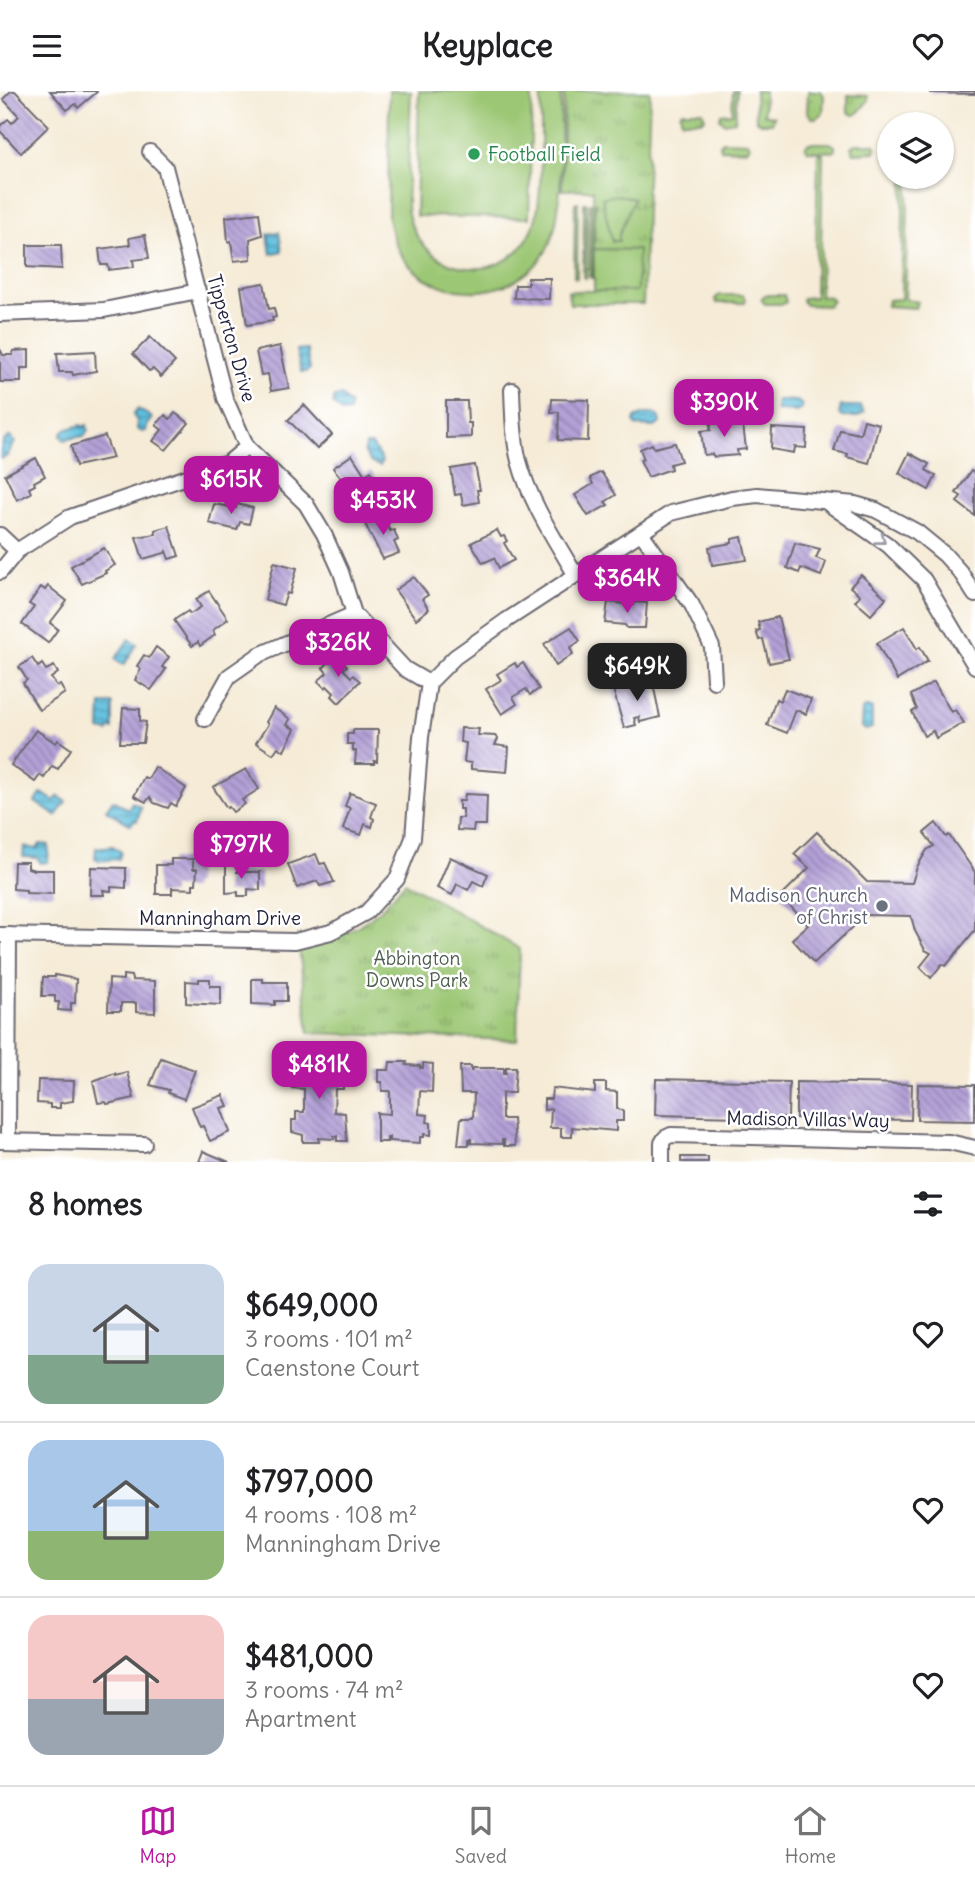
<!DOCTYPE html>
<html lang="en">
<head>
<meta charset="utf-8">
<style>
  body { margin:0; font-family:Delius,sans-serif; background:#f2f2f2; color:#202124; height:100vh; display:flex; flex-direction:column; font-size:26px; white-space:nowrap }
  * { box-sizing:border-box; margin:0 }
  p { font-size:23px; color:#757577 }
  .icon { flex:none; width:38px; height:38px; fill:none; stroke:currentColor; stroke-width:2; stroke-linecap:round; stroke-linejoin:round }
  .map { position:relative; height:1071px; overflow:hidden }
  .side { display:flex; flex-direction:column; background:#fff; flex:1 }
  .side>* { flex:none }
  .buttons { position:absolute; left:877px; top:21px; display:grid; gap:14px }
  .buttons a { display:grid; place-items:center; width:77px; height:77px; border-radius:50%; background:#fff; box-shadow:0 2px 5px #0004; font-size:35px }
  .price { position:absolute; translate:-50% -60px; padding:0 16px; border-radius:14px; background:#b5179e; color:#fff; font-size:23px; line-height:46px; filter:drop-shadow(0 2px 4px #0008) }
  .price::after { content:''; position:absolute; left:50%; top:42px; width:21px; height:16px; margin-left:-10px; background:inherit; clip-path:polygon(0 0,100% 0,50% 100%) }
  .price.on { background:#222; color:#fff }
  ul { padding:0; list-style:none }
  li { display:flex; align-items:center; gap:21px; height:175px; padding:0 28px }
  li+li { border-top:2px solid #e0e0e0 }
  li span { display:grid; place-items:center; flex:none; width:196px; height:140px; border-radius:21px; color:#555 }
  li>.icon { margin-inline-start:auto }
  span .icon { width:84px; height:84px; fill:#fffc; stroke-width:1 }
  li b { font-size:30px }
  h2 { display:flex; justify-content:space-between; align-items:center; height:84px; padding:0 28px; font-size:30px }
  header { display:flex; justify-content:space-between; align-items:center; height:91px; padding:0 28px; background:#fff; font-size:32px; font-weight:800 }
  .tabs { display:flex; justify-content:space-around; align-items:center; height:98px; border-top:2px solid #e0e0e0; background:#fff; font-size:19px; color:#757577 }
  .tabs a { display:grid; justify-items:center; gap:4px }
  .tabs .on { color:#b5179e }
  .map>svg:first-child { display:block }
</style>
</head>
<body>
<header><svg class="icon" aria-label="menu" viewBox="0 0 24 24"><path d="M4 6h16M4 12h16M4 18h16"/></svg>Keyplace<svg class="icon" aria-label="heart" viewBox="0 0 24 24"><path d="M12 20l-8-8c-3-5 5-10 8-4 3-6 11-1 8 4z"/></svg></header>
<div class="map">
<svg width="975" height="1071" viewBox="0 0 975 1071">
  <defs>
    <pattern id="grass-tufts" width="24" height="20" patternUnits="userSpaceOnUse" patternTransform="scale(1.75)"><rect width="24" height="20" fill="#9cc774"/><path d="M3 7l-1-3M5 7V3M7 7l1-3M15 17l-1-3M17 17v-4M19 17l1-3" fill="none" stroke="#7fa160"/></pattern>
    <pattern id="water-rules" width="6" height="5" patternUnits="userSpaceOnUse" patternTransform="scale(1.75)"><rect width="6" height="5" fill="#5fbfdd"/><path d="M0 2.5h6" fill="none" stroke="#4e9bb4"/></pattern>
    <pattern id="building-back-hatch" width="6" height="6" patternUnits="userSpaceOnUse" patternTransform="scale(1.75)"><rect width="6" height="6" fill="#b3a0d7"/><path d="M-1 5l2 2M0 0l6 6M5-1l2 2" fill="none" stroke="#9182b0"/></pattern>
  </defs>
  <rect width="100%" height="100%" fill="#fff"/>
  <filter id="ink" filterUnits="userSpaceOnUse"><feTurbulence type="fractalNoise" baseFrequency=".0143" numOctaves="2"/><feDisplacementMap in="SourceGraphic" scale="14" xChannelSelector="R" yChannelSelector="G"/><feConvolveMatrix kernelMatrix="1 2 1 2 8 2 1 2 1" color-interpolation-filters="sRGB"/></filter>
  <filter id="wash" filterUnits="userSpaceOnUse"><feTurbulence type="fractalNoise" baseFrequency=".00686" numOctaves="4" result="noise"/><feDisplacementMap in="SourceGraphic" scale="28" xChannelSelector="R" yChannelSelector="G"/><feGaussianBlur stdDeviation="1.57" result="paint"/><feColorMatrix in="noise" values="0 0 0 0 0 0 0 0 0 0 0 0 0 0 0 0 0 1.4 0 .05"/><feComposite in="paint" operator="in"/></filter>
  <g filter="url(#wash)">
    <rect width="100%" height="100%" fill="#f5ebd6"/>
    <g fill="url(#grass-tufts)" stroke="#5f7458" stroke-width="2">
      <path d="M564 0H650L643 213H570L568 200H637V159L594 158 595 112H593V99H562Z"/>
      <path d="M733 0H737L735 30 724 32 720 28 721 23 732 22Z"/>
      <path d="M755 0H764V23L774 26 772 32H760L756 29Z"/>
      <path d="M808 0H821L824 5 823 22 817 27H812L807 21Z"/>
      <path d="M848 4 868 5V10L857 23 853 24 848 21Z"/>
      <path d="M683 20H703L705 27 701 30H682L680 22Z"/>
      <path d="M723 50 748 51 750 55 747 59 721 58 720 53Z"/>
      <path d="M809 52H830L835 55V58L834 61 808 60 805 56Z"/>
      <path d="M855 53H874L876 55 875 61 854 62 851 56Z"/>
      <path d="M818 62 823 63 820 205 830 206 832 209 828 215 806 214 802 210 803 207 815 206Z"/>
      <path d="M904 86H909L905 208 918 211 915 217 887 215 888 209 901 208Z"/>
      <path d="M719 204H743L746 209 744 212H717L715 208Z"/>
      <path d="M765 204H784L786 211 783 213H765L761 208Z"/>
      <path d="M405 791 520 858 517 949 309 942 299 857C347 846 375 830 405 791Z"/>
    </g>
    <g fill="#9cc774" stroke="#5f7458" stroke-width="2">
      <path d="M389 0H411L407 117C416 182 503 202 532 139 545 110 540 35 541 0H561C560 42 566 124 547 158 520 208 447 214 409 174 396 160 391 144 388 126Z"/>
      <path d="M419 0H532L529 127 416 125Z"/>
      <path d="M617 104 634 107 619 144V150H612L602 107Z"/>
      <path d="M575 112H578L577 187 574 186Z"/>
      <path d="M584 112H587L586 187 583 186Z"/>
      <path d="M590 112H593L592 187 589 186Z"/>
      <path d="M594 158 638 159 637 200H594Z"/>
    </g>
    <g fill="url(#water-rules)" stroke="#40708c" stroke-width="2">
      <path d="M279 141 282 160 271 163 268 143Z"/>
      <path d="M306 258 310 278 306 281H301L296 259Z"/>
      <path d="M341 305 350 314 349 321 343 322 333 313 334 306Z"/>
      <path d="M777 309 797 310 802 314 801 318 796 321 778 320 776 318Z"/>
      <path d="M841 315H860L864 322 857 326H842L839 323Z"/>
      <path d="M138 318 151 326 152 329 148 332 146 340 142 341 137 338V330L133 324Z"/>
      <path d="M644 323H655L660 327V332L655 336 637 335 634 331 635 327Z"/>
      <path d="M81 334 82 336 87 334 88 340 84 345 64 349 61 344 64 339Z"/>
      <path d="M10 346 15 351 7 365 1 368C0 360 1 349 10 346Z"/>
      <path d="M366 354H372L382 370 380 375 371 372 364 361Z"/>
      <path d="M129 548 137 553 124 574 115 568Z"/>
      <path d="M101 613H113V638H109V641L100 639Z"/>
      <path d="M867 616 872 618V637L866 639 861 636 862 619Z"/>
      <path d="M42 702 54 710 59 705 66 711 56 725 35 711Z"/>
      <path d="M113 709 128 718 132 711 141 716 137 730 134 729 131 734 106 719Z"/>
      <path d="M40 753 49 754 48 771 41 772 37 767 23 766 24 756 37 758Z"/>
      <path d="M113 755 121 761 119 768 99 770 98 768 95 767 96 757Z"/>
    </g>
    <g id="blocks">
      <g fill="url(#building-back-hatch)">
        <path d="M11 0H15L49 35 21 62 0 40V35L8 28 12 32 19 25 3 8Z"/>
        <path d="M50 0H96L97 1 78 17 76 13 67 19Z"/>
        <path d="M931 0H975V3L931 2Z"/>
        <path d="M259 122 262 144 250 148 251 168 234 170 231 150 228 151 226 126Z"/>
        <path d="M145 144 149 167 133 169 134 176 109 179 108 174H101L99 158 130 154 129 147Z"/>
        <path d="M27 154H61L62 178 27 176Z"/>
        <path d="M528 187H550L549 208 514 207 515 194H528Z"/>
        <path d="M264 192 269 218 274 217 276 226 272 227 273 230 247 234 241 196Z"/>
        <path d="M150 246 175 271 161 286 153 278 149 280 133 263Z"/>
        <path d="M280 255 289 297 271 300 268 283 261 284 256 260Z"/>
        <path d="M0 258 3 264H13V260L29 259V277H21V291H0Z"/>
        <path d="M95 260 96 280 73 284 72 281H59L57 262Z"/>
        <path d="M552 308 589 309 588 350 558 349 559 321H551Z"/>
        <path d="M446 310H467L468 332H471V346L446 347Z"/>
        <path d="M304 314 332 344 317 358 288 329Z"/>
        <path d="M175 322 189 332 166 359 153 350 162 339 156 334 165 324 170 328Z"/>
        <path d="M742 326 746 358 737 359 738 364 714 366 712 363 704 364 701 340 711 339 710 333 731 331 730 327Z"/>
        <path d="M864 329 879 333 869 372 847 366 848 363 834 360 840 339 860 343Z"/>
        <path d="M772 337 807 339 806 357 795 356 794 362 771 358Z"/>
        <path d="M105 345 113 367 76 375 71 355Z"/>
        <path d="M675 352 681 370 670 373 671 378 648 386 640 369 644 368 640 358 652 353 654 357Z"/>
        <path d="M909 362 929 373 926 379 936 385 929 399 899 382Z"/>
        <path d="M352 364 365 384 371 380 378 390 352 407 343 395 346 393 333 377Z"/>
        <path d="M36 367 45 385 34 391 35 394 29 397 31 402 17 409 5 384Z"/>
        <path d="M475 374 480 399H477L479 411 463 414 461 403 455 404 451 378Z"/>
        <path d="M971 380 975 383V425L957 411 961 405 956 402Z"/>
        <path d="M601 381 616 404 605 411 608 414 588 425 575 404 593 393 590 387Z"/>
        <path d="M214 413 236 417 237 413 253 417 249 433 240 431 237 439 209 432Z"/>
        <path d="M383 425 390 440 394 439 398 449 394 451 399 462 383 468 365 433Z"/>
        <path d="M169 435 179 465 169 468 166 460 165 462 143 468 136 446 156 443 155 439Z"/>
        <path d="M497 439 501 446 504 445 507 450 504 452 514 469 499 477 494 467 483 472 471 452Z"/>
        <path d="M742 446 747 469 712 474 709 456 732 452V448Z"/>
        <path d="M795 452 820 458 816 467 826 471 821 485 801 477 799 482 787 477Z"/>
        <path d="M104 457 115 474 105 480 106 482 82 493 71 475Z"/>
        <path d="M274 471 297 477 290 503 287 502 283 514 265 509Z"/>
        <path d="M861 484 886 507 871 524 855 510 860 504 850 496Z"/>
        <path d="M414 486 428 504 422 508 429 518 416 528 395 499Z"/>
        <path d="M48 495 67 510 50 532 58 538 48 552 22 533 34 516 29 513 41 496 45 499Z"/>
        <path d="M209 500 228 528 213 539 215 544 200 555 198 551 192 555 174 529 188 520 190 523 201 516 196 508Z"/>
        <path d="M608 511 634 514 635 511 647 512 645 537H627L625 534 605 532Z"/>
        <path d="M778 526 789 568 769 572 763 548 759 549 756 540 760 539 758 531Z"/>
        <path d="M571 536 580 550 570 557 573 563 556 575 544 553Z"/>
        <path d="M904 536 917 558 920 556 928 570 897 589 877 552Z"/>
        <path d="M156 556 169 566 162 576 166 578 151 599 135 589 141 578 137 575 144 564 149 567Z"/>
        <path d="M336 564 347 575 343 578 351 586 353 584 360 590 339 612 332 605 334 602 327 595 325 597 318 590 327 582 323 577Z"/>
        <path d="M32 567 38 576 42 573 46 579 54 575 58 582 51 587 57 595 60 594 65 602 39 619 23 592 27 589 19 576Z"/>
        <path d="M515 572 517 576 523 572 539 598 530 604 526 598 513 606 517 613 502 623 486 598 501 589 497 583Z"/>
        <path d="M652 588 660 626 640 631 639 626 634 627 636 634 624 637 613 598Z"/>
        <path d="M934 591 951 621 955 619 964 632 936 647 933 640 924 645 912 621 917 618 911 604Z"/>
        <path d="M785 598 811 608 806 623 796 619 787 642 767 634 776 608 780 610Z"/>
        <path d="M123 617 140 618V630L146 631 143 652H120Z"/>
        <path d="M274 617 290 628 287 634 295 638 284 660 278 656 273 663 256 652 268 633 266 631Z"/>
        <path d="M461 637 479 638 478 644 495 645 498 648 495 654 509 656 507 681 471 678V672L464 671 466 652 460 651Z"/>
        <path d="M36 639 56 652 58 649 71 658 58 678 52 675 44 687 40 684 35 691 11 674Z"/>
        <path d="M353 639H378L377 671 374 670V673H355L356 660H353V653H347V643H353Z"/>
        <path d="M155 676 186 697 176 715 171 712 168 717 154 712 150 706 146 711 134 705 144 686 148 688Z"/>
        <path d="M246 678 259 698 242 709 245 713 233 721 229 716 227 717 213 696Z"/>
        <path d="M350 702 376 712 371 726 374 728 372 736 365 733 361 744 343 738 350 717 345 715Z"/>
        <path d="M465 703 487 704 486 734H474L473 740 457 739 458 727H463V718H459V710H464Z"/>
        <path d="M936 732 946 746 949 744 975 781V839L946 875 942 873 931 887 920 876 931 862 925 859 915 840 911 825 866 824 814 872 792 848 808 834 781 805 809 777 794 763 817 741 867 791 912 792 917 776 927 759 934 755 924 742Z"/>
        <path d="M316 763 320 773 325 772 334 791 320 795 317 790 297 797 288 773Z"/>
        <path d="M450 766 488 783 483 795 473 790 468 799 457 793 452 804 437 797Z"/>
        <path d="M171 768H193V778H197L196 793H193V798L172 797V803H156V774H171Z"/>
        <path d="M14 771H28V777L34 779H53V803L26 802V799L13 798Z"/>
        <path d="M226 774H238L237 781H260V799L248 798V805H238V801L226 802Z"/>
        <path d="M91 776 126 777V797L111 796V800L103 799 104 804H90Z"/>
        <path d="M55 884 76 888 75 912H71V920L58 919 59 911H55V905H42L43 886H55Z"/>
        <path d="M123 884 131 885 132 889 155 890V922L136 921V912H121V920H108L109 888 123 889Z"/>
        <path d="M199 888H210V895H221V914L186 912V890L199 891Z"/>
        <path d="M252 888H263V891H287V910H275V914L252 913Z"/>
        <path d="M161 967 195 979 184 1008 168 1002 169 999 150 994Z"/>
        <path d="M320 969H336V975H340V978H347V990H343V998H335L334 1021 345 1022 347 1050H337V1045H334V1048L319 1047V1051H303V1044L292 1041V1029H296V1021H304V998L292 997 293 979H290V970H302V975H305V972H320Z"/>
        <path d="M390 971H407L406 974 420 975V977H423V972L433 973 432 1001 420 1000 419 1023 428 1024 427 1031 431 1032V1044L424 1043V1046H420V1052L389 1050V1046H387V1051H377V1022L390 1023V1000H382V991H378V979H389Z"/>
        <path d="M460 975H471V981L473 977H504V982H506V976H516L514 1002H502V1028H513L515 1055H504V1049H502V1053L471 1052V1048H469V1054H458L461 1027H473L474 1002H461Z"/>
        <path d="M127 981 134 1007 107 1013 106 1011 98 1012 93 990 115 982V984Z"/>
        <path d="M656 988 789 991 788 1027 655 1024Z"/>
        <path d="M38 989 74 990 73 1010 60 1012V1017H50V1013L37 1012Z"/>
        <path d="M796 991 912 993 911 1029 796 1027Z"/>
        <path d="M595 992H606V1000L617 1001V1018L623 1019V1030H616V1040L572 1036V1046H561V1037H550L551 1018 544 1019V1008H551L552 997 595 1002Z"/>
        <path d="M918 993 975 994V1030L917 1029Z"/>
        <path d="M223 1004 228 1015 221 1017 230 1041 210 1050 203 1035 200 1036 192 1016Z"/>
        <path d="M203 1060 229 1071H199Z"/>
        <rect x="681" y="1066" width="27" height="5"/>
      </g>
    </g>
  </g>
  <g filter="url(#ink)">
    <use href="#blocks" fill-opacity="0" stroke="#6c6871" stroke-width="2"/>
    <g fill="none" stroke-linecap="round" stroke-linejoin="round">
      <g stroke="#6c6871" stroke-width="18">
        <g id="street">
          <path d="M150 61 165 76 225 307 247 356 306 413 324 443 341 481 354 523 405 578 429 592"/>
          <path d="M0 223 104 219 198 200"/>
          <path d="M512 299C513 322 513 347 519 370 530 411 554 447 575 483"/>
          <path d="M829 413 888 454 924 489 975 575"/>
          <path d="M642 443 692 514 712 556 714 590"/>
          <path d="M0 444 17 460"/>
          <path d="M0 481 17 460 70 426 228 372 247 356"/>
          <path d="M205 628 229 585 259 564 354 523"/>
          <path d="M0 844 295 850 331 841 367 821 397 788 413 747 421 646 429 592 455 566 507 529 671 422 732 407 757 404 855 413 876 419 917 441 945 464 961 482 975 504"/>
          <path d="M0 1050 144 1053"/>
          <path d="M8 1050 9 844"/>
          <path d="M662 1071V1052L665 1047 671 1044 949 1051 975 1057"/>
        </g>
      </g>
      <use href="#street" stroke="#fff" stroke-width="14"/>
    </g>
    <defs><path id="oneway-chevron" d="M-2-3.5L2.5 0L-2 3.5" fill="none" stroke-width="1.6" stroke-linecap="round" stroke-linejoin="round" transform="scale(1.75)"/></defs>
    <use stroke="#9c9ca7" href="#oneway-chevron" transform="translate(881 449) rotate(38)"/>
  </g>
  <circle fill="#2e9e5b" stroke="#fff" stroke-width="2.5" cx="474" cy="63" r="7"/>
  <circle fill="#6b7280" stroke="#fff" stroke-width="2.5" cx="882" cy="815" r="7"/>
  <g text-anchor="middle" stroke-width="5" stroke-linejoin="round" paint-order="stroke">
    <g font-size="19" fill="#27864d" stroke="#fff" text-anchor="start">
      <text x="488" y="70">Football Field</text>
    </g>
    <g font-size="19" fill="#22223b" stroke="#fff">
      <text transform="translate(232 247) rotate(74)" y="7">Tipperton Drive</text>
      <text x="220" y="834">Manningham Drive</text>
      <text transform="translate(808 1028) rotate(1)" y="7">Madison Villas Way</text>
    </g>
    <g font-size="19" fill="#5b616d" stroke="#fff" text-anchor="end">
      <text x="868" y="811">Madison Church<tspan x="868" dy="22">of Christ</tspan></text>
    </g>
    <g font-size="19" fill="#4d5c4f" stroke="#fff">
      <text x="417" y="874">Abbington<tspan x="417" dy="22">Downs Park</tspan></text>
    </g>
  </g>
</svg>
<div class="buttons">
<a><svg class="icon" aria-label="layers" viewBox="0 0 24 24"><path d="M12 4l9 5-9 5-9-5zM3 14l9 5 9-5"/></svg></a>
</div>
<b class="price" style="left:724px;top:348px">$390K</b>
<b class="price" style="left:231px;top:425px">$615K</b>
<b class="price" style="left:383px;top:446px">$453K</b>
<b class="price" style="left:627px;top:524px">$364K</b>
<b class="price" style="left:338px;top:588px">$326K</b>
<b class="price on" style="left:637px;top:612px">$649K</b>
<b class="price" style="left:241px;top:790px">$797K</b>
<b class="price" style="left:319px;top:1010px">$481K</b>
</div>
<section class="side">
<h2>8 homes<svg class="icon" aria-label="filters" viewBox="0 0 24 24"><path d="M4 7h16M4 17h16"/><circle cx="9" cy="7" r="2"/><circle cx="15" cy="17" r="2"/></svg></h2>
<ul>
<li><span style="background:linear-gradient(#c9d6e8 65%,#7fa58c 0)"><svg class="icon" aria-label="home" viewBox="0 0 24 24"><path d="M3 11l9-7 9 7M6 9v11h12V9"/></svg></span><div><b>$649,000</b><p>3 rooms · 101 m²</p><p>Caenstone Court</p></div><svg class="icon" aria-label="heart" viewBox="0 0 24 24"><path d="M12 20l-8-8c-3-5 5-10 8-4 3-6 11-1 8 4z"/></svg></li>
<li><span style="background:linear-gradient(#a9c7e8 65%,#8fb573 0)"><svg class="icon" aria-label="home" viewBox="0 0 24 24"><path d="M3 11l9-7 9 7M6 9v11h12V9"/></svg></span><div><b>$797,000</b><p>4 rooms · 108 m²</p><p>Manningham Drive</p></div><svg class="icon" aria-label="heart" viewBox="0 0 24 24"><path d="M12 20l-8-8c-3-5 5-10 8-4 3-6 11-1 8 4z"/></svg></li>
<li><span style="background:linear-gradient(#f6c9c9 60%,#9aa5b1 0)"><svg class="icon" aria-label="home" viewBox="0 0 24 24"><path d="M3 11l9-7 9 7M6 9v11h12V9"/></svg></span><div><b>$481,000</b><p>3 rooms · 74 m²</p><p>Apartment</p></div><svg class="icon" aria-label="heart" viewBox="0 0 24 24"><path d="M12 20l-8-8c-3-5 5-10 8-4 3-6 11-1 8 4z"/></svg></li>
</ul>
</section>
<nav class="tabs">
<a class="on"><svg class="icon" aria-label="map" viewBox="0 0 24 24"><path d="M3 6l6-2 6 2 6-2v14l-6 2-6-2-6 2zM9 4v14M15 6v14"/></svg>Map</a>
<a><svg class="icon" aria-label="saved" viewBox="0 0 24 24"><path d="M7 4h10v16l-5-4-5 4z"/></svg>Saved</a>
<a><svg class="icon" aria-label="home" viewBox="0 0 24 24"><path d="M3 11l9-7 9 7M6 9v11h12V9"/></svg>Home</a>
</nav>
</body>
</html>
